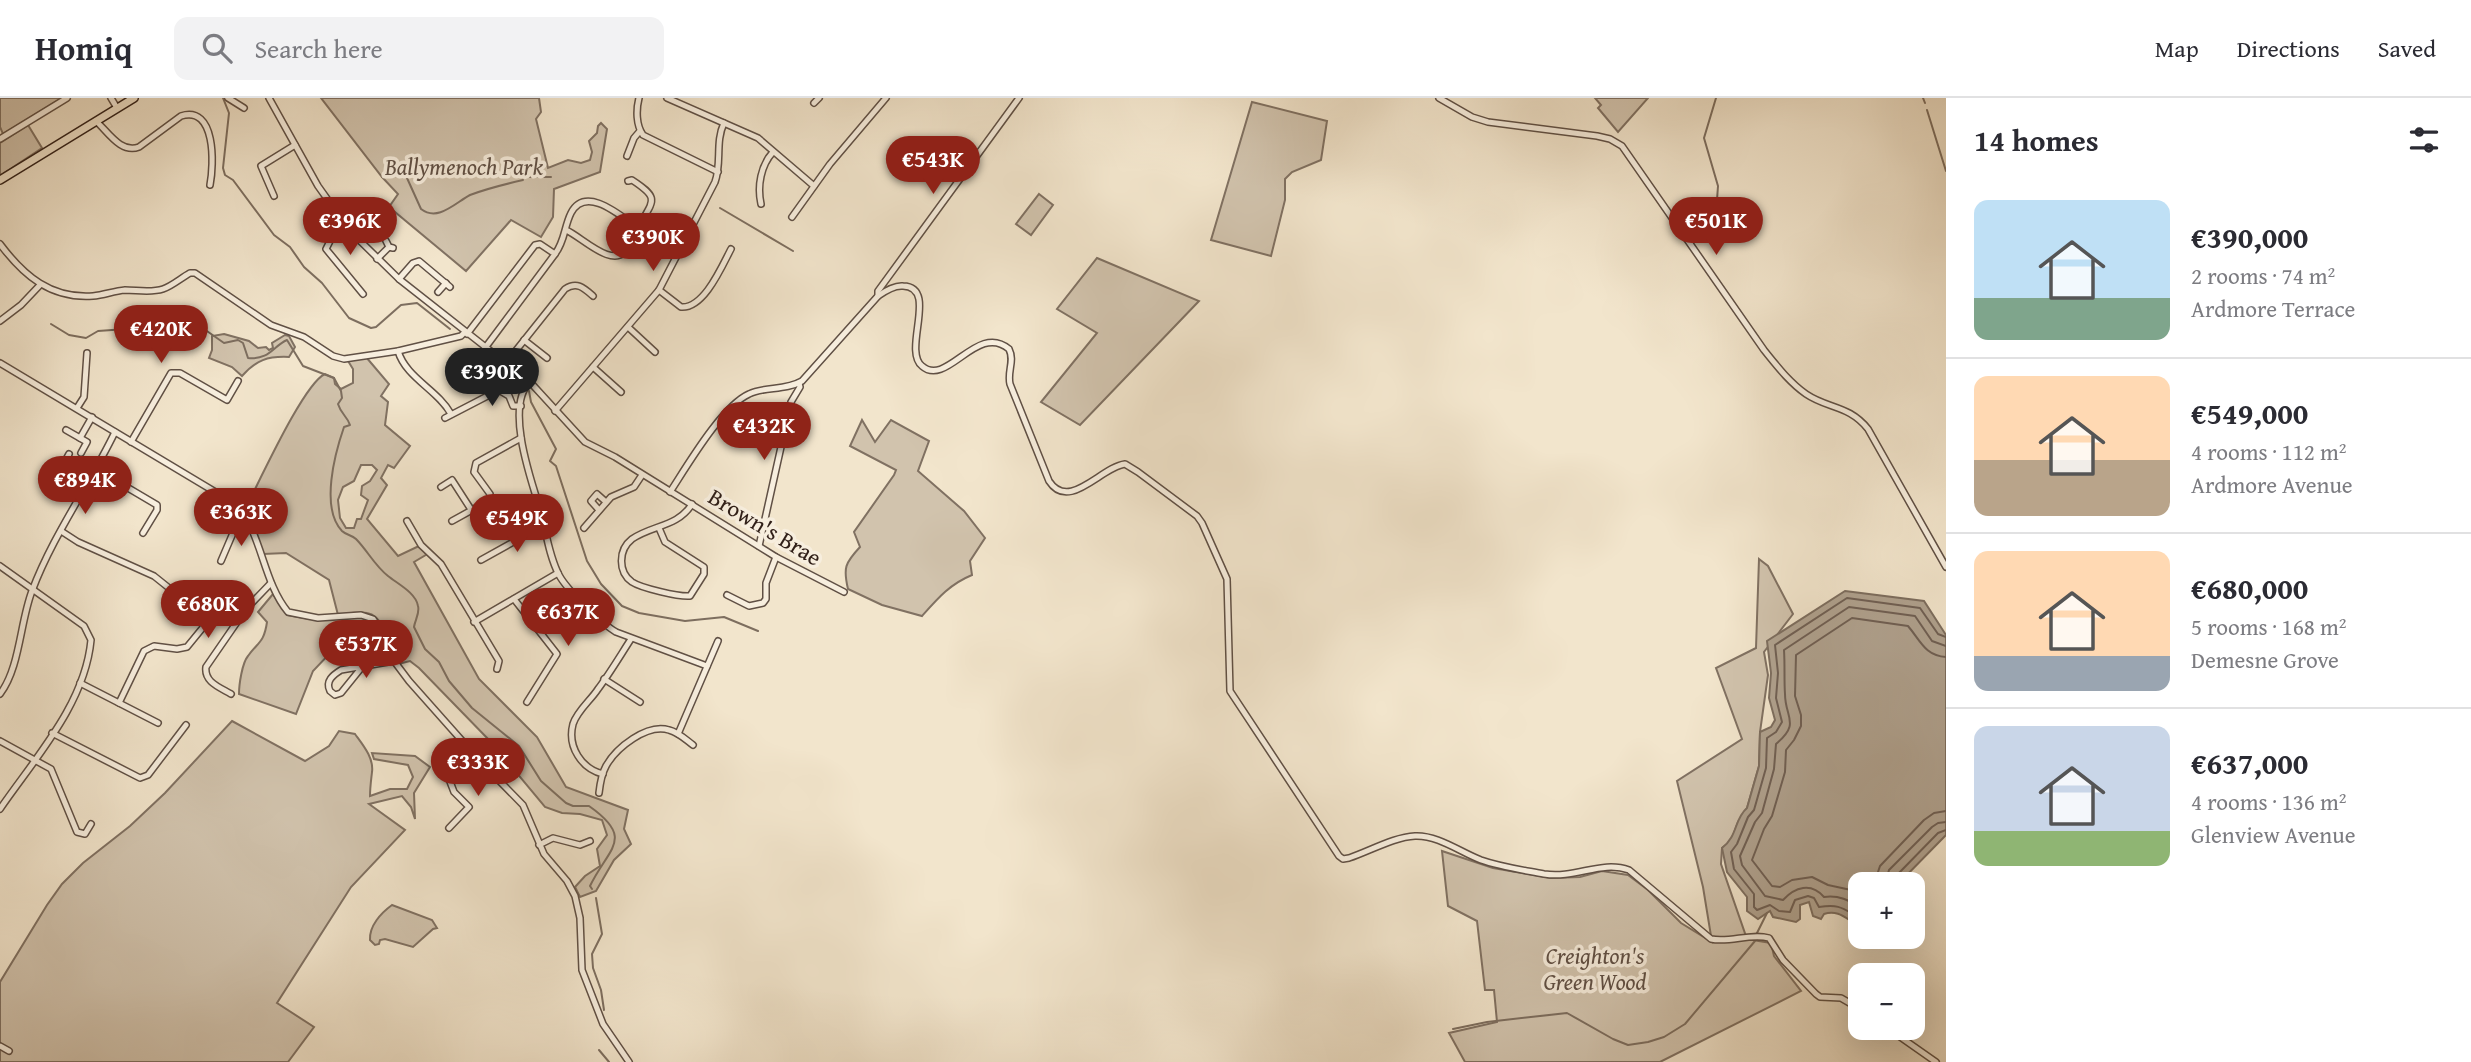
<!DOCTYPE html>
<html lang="en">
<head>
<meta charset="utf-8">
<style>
  body { margin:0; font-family:"Gentium Book Plus",serif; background:#f2f2f3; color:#2b2b33; height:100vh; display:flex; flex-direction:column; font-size:26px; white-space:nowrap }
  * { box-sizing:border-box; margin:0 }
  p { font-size:23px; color:#7c7c81 }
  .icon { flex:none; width:38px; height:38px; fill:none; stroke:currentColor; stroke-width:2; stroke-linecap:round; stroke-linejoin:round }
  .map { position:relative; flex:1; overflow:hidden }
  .sheet { display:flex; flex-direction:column; background:#fff; width:525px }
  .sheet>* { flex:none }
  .buttons { position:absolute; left:1848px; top:774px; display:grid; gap:14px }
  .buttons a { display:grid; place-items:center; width:77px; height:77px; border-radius:14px; background:#fff; box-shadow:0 7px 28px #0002; font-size:35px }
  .price { position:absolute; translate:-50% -60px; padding:0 16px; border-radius:24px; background:#8f2418; color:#fff; font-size:23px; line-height:46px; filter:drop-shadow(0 2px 4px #0008) }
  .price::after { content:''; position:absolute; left:50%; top:42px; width:21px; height:16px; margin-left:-10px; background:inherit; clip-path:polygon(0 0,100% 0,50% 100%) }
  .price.current { background:#222; color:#fff }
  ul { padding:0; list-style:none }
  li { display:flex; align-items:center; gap:21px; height:175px; padding:0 28px }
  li+li { border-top:2px solid #e1e1e2 }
  li span { display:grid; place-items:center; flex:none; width:196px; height:140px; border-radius:14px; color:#555 }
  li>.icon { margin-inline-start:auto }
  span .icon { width:84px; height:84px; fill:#fffc; stroke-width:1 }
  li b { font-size:30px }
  h2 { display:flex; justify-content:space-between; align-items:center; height:84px; padding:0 28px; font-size:30px }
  header { display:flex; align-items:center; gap:42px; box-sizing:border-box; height:98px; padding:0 35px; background:#fff; border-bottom:2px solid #e1e1e2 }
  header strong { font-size:33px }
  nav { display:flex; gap:38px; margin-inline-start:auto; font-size:24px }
  .search { width:490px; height:63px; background:#f2f2f3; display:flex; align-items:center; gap:18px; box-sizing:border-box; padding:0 24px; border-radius:14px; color:#7c7c81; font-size:26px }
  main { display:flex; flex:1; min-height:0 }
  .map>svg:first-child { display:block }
</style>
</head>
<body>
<header>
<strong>Homiq</strong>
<div class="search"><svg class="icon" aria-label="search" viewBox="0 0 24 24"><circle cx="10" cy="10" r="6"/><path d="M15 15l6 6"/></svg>Search here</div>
<nav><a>Map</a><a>Directions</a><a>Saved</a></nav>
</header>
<main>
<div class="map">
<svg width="1946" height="964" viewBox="0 0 1946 964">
  <rect width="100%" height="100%" fill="#f2e5cc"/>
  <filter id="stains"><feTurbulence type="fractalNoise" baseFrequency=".00286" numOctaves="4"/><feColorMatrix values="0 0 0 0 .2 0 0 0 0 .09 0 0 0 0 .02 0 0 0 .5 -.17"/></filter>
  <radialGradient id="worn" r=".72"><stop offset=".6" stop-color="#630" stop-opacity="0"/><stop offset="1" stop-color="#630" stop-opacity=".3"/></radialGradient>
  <g fill="#d1c3ad" stroke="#807162" stroke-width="2" fill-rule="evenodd">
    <path d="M0 0H62L3 36 0 29Z"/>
    <path d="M321 0H539L541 14 536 21 548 70 568 62 581 65 590 62 592 54 589 43 597 35 598 28 601 25 607 31 600 74 554 91 553 119 541 139 511 122 466 173 389 109 398 96 382 79Z"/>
    <path d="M1595 0H1648L1618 34 1598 10 1601 7Z"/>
    <path d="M1252 4 1327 23 1321 62 1292 74 1285 81V102L1271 158 1211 142Z"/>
    <path d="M28 27 42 50 0 78V45Z"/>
    <path d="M1039 96 1053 107 1031 137 1016 126Z"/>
    <path d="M1097 160 1199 203 1080 327 1041 304 1097 235 1057 211Z"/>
    <path d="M224 236 249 243 258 250 266 249 269 252 273 250 272 245 285 237 289 238 295 249 289 259C268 258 256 262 242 278L232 269 209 260 212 252V238Z"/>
    <path d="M366 259 389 286 381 298 388 304 385 327 410 348 394 370 388 367 381 380 387 387 367 421 398 458 421 447 429 455 414 464 479 581 537 639 566 689 628 712 624 731 631 746 614 762 596 793 580 799 575 789 585 778 600 768 597 751 607 737 602 722 580 716 562 715 545 709 491 644 419 570 410 563 398 566C393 552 384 517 367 515 358 513 347 516 338 517L329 482 286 455 263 456 244 413C258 387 303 286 325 276L334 280 335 286 341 291 353 285V271L348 263ZM361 367H372L377 372 370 383 362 388 361 397 368 402 361 421H357L354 430H346L340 420 338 402 343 389 354 383Z"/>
    <path d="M862 322 875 344 891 322 929 343 918 373 964 413 985 440 970 463 972 477C950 486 938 500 922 518L882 507 848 491C843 470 845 465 860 449L854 434 894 377 896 372 850 348Z"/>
    <path d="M1759 461 1768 468 1793 516 1764 554 1768 577 1760 634 1759 668 1747 710 1738 724 1731 743 1722 750 1721 766 1747 841 1771 845 1774 858 1801 893 1660 964H1465L1449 935 1497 924 1494 892H1485L1477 823 1448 808 1442 753 1493 770 1551 780 1580 779 1602 773 1628 777 1648 792 1681 825 1712 844 1703 789 1677 683 1742 641 1716 570 1756 550Z"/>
    <path d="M273 496 287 517 310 521 364 519C380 524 385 546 391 560L359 567 357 561 379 553 375 537 361 528 340 533 341 543 333 552 349 547 353 556 336 563 332 553 313 573 296 616 239 596C239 587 242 565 248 558 258 544 264 545 267 524L258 514Z"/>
    <path d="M232 623 305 663 329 648 339 633 355 636C363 647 374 660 372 674 371 683 370 690 370 698L390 691H407L413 679 408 667 374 661 372 655 415 658 430 669 414 695 415 721 411 709 402 698 369 706 405 732 351 789 277 905 314 929 288 964H0V884L47 807 62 786 83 765 130 728 165 695Z"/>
    <path d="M392 807 432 822 437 830 433 831 413 849 385 841 380 842 379 846 375 847 370 842C369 828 381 815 392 807Z"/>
  </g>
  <path fill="#b0a28f" stroke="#7d6e5f" stroke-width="2" d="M1845 493 1924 503 1946 537V737L1898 786H1860V828C1847 822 1839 811 1824 816L1821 821 1813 818 1809 804 1800 807V821L1796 824 1773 819 1770 813 1758 821 1747 813V799L1727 774 1722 750C1738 738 1734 721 1747 710L1759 668 1760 634 1771 629 1775 622 1769 600 1771 575 1767 543Z"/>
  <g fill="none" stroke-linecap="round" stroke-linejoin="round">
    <g stroke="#706054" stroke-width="2">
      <path d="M1874 786 1880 768 1924 722 1934 715 1946 713"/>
      <path d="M1885 786 1889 772 1932 729 1938 725 1946 724"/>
      <path d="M1894 786 1896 778 1938 735 1946 732"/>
      <path d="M1860 797 1851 792 1828 787 1812 779 1792 782 1780 789 1772 788 1752 762 1764 731 1772 718 1785 674 1786 652 1794 642 1801 628V617L1795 598 1796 557 1852 520 1908 528C1920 542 1925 558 1946 559"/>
      <path d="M1860 810C1849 802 1839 797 1824 799 1811 784 1795 789 1783 802L1765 798 1742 767 1740 758 1755 724 1762 715 1774 671 1776 646C1801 625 1785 620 1785 596 1784 581 1785 568 1784 552L1849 509 1915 518 1932 543 1946 548"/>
      <path d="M1860 820C1842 810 1840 806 1819 809L1814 800 1808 798 1795 802 1790 814 1779 813 1770 807 1757 812 1754 809V796L1734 771 1731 754 1737 746 1748 719 1754 712 1766 670 1767 640 1776 634 1782 624 1776 600 1778 575 1775 547 1847 500 1920 510 1938 536 1946 539"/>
    </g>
    <g stroke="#7d6e5f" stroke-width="2">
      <path d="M223 0 229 15 223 70 225 77 233 82 274 137 290 149 304 169 322 185 349 220 371 230 376 229 401 207 417 205 450 231"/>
      <path d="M1923 0 1925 5"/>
      <path d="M1927 12 1946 73"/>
      <path d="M382 79 398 78"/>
      <path d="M530 79H551"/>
      <path d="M407 80 421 111C438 124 455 105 470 97 483 92 510 85 523 82"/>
      <path d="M720 110 793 153"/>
      <path d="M1714 143 1718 88 1704 40 1716 0"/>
      <path d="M51 226 69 237 86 240 98 233 126 231 139 234H155L190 228 204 231 224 245 238 242 243 245 248 260C270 262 273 248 287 242L303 268 334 280 341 293 342 300 338 306C341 316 347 318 350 327L344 329C335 355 320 410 342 433 346 437 352 437 356 441 367 452 375 468 388 478 398 486 416 495 418 508 420 515 415 522 414 529L425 551 439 564 449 583 472 610 519 648 541 683 566 705 573 708H589C636 741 608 750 590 788L592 791"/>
      <path d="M529 293 531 304 556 351 550 363 556 368 587 463 601 486 622 508 639 515 685 523 724 519 758 533"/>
      <path d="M596 800 602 836 592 856 593 870 601 892 604 912"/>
      <path d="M1757 835 1767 815"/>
      <path d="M1453 931 1487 924 1567 915 1613 941 1628 947 1648 944 1664 939 1685 926 1755 843"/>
      <path d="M599 952 609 964"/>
    </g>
    <g stroke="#605045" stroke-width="8">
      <g id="minor">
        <path d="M111 0 117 10"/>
        <path d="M228 0 244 10"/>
        <path d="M269 0 318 88 350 133 399 181 530 284 585 344 615 359 776 459 844 494"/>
        <path d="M639 0C636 12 636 27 643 37L718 74"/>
        <path d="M667 0 758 40 814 88"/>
        <path d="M1439 0 1472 19 1488 24 1597 38 1610 41 1622 48 1764 252C1777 268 1789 284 1806 296 1828 311 1849 307 1868 331L1946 469"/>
        <path d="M814 5 819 0"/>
        <path d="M96 23C108 34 121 56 139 49L181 18C216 7 214 66 210 87"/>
        <path d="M0 41 67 0"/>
        <path d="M627 58 634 40 640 33"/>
        <path d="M628 83 632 82C661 101 653 102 638 130"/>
        <path d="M274 98 261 68 295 47"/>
        <path d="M761 106C757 88 761 67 773 54"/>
        <path d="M792 119 830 66 886 0"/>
        <path d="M343 123 332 139 326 151 363 196"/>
        <path d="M386 143 389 149 393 150"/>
        <path d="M0 146C24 178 51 201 93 198 104 197 114 193 125 192 137 192 151 195 163 191 172 188 181 180 190 175H195L271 227 304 239 333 258 344 261 398 253 461 238 465 234"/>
        <path d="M555 156C565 143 564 129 571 115 586 86 622 119 638 130 635 137 632 145 627 151 613 172 582 139 566 132"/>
        <path d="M377 161 389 149"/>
        <path d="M399 181 413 165 419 163 450 189"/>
        <path d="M659 192 681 209C704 211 722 168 731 151"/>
        <path d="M438 194 446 185"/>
        <path d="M878 198C885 193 894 187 903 188 939 189 902 252 922 268 947 290 977 224 1009 251 1015 263 1007 273 1010 286L1049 383C1069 414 1101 369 1125 366L1138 374 1197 418 1202 425 1227 481 1230 593 1339 758 1343 761 1349 760C1370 753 1394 739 1415 738 1438 737 1460 754 1481 762 1501 769 1523 772 1544 776 1576 781 1601 762 1629 772L1711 841C1730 845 1750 835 1769 840L1783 862 1816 896 1820 899 1841 900 1860 911"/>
        <path d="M0 223 21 207 40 187"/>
        <path d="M628 229 655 254"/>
        <path d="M467 236 535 147 540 146 555 156 485 250"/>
        <path d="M524 242 547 260"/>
        <path d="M398 253C406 280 438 292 451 316"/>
        <path d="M0 265 237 407C262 436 263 484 288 514L318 520 361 517 373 521 382 534 394 563 409 583 480 663 523 707 544 756 567 783 575 798 580 820 582 872 603 926 629 964"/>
        <path d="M506 265 565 191C577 183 584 190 593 198"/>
        <path d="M593 269 621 294"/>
        <path d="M530 284C504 308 532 385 541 414 546 434 549 458 559 477 567 492 601 525 616 534L707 568"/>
        <path d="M77 310 84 299 87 255"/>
        <path d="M555 313 659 192 715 84C722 65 715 44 724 25"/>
        <path d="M445 320 499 292 509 298 513 308H521"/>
        <path d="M66 332 87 344 81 355"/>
        <path d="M80 340 92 319"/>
        <path d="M131 344 171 275H180L227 302 238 283"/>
        <path d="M96 371 157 407V412L143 435"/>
        <path d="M57 378 84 392"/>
        <path d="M441 389 452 382 472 413"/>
        <path d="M50 391 69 356"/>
        <path d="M670 394C687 368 722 308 749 296 765 288 785 293 802 283L878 198V193L1019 0"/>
        <path d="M599 412 591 403 597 396 606 404"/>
        <path d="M407 423 421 447 441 466 499 563 497 571"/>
        <path d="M452 423 490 402V396L474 374 476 365 521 340"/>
        <path d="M584 430 611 399 634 389 642 377"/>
        <path d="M659 430 665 444 704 469V476L690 498C679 499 641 490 632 484 618 474 618 452 632 441 652 427 678 429 692 406"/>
        <path d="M61 433 78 444 154 478 184 502"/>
        <path d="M759 448 791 304 800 289 799 285"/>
        <path d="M481 462 544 427"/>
        <path d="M221 463 236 428 246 424"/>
        <path d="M0 468 84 528 91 542C85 606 35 660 0 711"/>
        <path d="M727 497 749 508 763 505 766 501V485L776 459"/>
        <path d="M514 501 557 556 527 604"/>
        <path d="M474 524 558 475"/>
        <path d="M362 569 341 595 335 597 330 593C325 583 333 577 341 572L394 563"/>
        <path d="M604 581 640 604"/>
        <path d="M80 585 158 625"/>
        <path d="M0 596C20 570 20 524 32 493 53 437 89 388 115 334"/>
        <path d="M231 596C219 589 204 584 206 569L246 511 271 485"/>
        <path d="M119 605 144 553 154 548 177 551 187 549 214 516"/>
        <path d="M52 635 140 680 148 677 186 627"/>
        <path d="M678 636 718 543"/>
        <path d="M0 643 51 671 77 734 85 736 91 726"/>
        <path d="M603 676C582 671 567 649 573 626 577 613 591 602 598 591 610 575 620 558 631 541"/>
        <path d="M599 695C600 686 601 677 606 668 616 650 647 625 669 632 678 634 685 641 693 647"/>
        <path d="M449 730 469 709 454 694 449 681C458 670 469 672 480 663"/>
        <path d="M539 747 553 740 580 747 590 743"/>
        <path d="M1886 929 1936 964"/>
        <path d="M0 948 9 953"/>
      </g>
    </g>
    <g stroke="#301f18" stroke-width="10">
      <path id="major" d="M0 82 134 0"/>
    </g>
    <use href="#minor" stroke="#f7eede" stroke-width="5"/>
    <use href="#major" stroke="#f2e5cc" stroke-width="7"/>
  </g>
  <g text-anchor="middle" stroke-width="7" stroke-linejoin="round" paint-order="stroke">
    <g font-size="23" font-style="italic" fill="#605045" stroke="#f7eede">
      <text x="464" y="77">Ballymenoch Park</text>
      <text x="1595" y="866">Creighton's<tspan x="1595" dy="26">Green Wood</tspan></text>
    </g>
    <g font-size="23" fill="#301f18" stroke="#f7eede">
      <text transform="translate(765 429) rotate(31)" y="8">Brown's Brae</text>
    </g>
  </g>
  <rect width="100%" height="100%" filter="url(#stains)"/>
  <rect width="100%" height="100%" fill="url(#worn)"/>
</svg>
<div class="buttons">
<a>+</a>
<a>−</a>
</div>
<b class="price" style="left:933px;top:98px">€543K</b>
<b class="price" style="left:350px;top:159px">€396K</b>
<b class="price" style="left:1716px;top:159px">€501K</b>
<b class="price" style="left:653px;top:175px">€390K</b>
<b class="price" style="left:161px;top:267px">€420K</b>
<b class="price current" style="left:492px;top:310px">€390K</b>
<b class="price" style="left:764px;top:364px">€432K</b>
<b class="price" style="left:85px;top:418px">€894K</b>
<b class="price" style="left:241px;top:450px">€363K</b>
<b class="price" style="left:517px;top:456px">€549K</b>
<b class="price" style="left:208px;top:542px">€680K</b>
<b class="price" style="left:568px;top:550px">€637K</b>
<b class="price" style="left:366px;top:582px">€537K</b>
<b class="price" style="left:478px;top:700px">€333K</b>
</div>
<section class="sheet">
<h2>14 homes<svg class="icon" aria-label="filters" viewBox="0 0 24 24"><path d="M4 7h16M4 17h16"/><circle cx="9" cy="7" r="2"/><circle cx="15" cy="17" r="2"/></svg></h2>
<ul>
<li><span style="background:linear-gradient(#bfe0f5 70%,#7fa58c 0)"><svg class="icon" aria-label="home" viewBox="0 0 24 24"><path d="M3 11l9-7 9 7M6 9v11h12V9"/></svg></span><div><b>€390,000</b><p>2 rooms · 74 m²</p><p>Ardmore Terrace</p></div></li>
<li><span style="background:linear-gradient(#ffd9b3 60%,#b9a48a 0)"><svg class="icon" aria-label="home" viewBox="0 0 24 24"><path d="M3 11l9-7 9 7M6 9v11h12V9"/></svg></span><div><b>€549,000</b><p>4 rooms · 112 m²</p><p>Ardmore Avenue</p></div></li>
<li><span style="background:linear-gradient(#ffd9b3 75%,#9aa5b1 0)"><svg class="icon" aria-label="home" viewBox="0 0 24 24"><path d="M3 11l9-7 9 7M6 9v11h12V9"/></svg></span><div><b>€680,000</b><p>5 rooms · 168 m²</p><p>Demesne Grove</p></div></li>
<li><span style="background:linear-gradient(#c9d6e8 75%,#8fb573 0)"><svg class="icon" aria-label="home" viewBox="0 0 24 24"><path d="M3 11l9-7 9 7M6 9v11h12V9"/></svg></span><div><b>€637,000</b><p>4 rooms · 136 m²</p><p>Glenview Avenue</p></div></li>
</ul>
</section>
</main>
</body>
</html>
